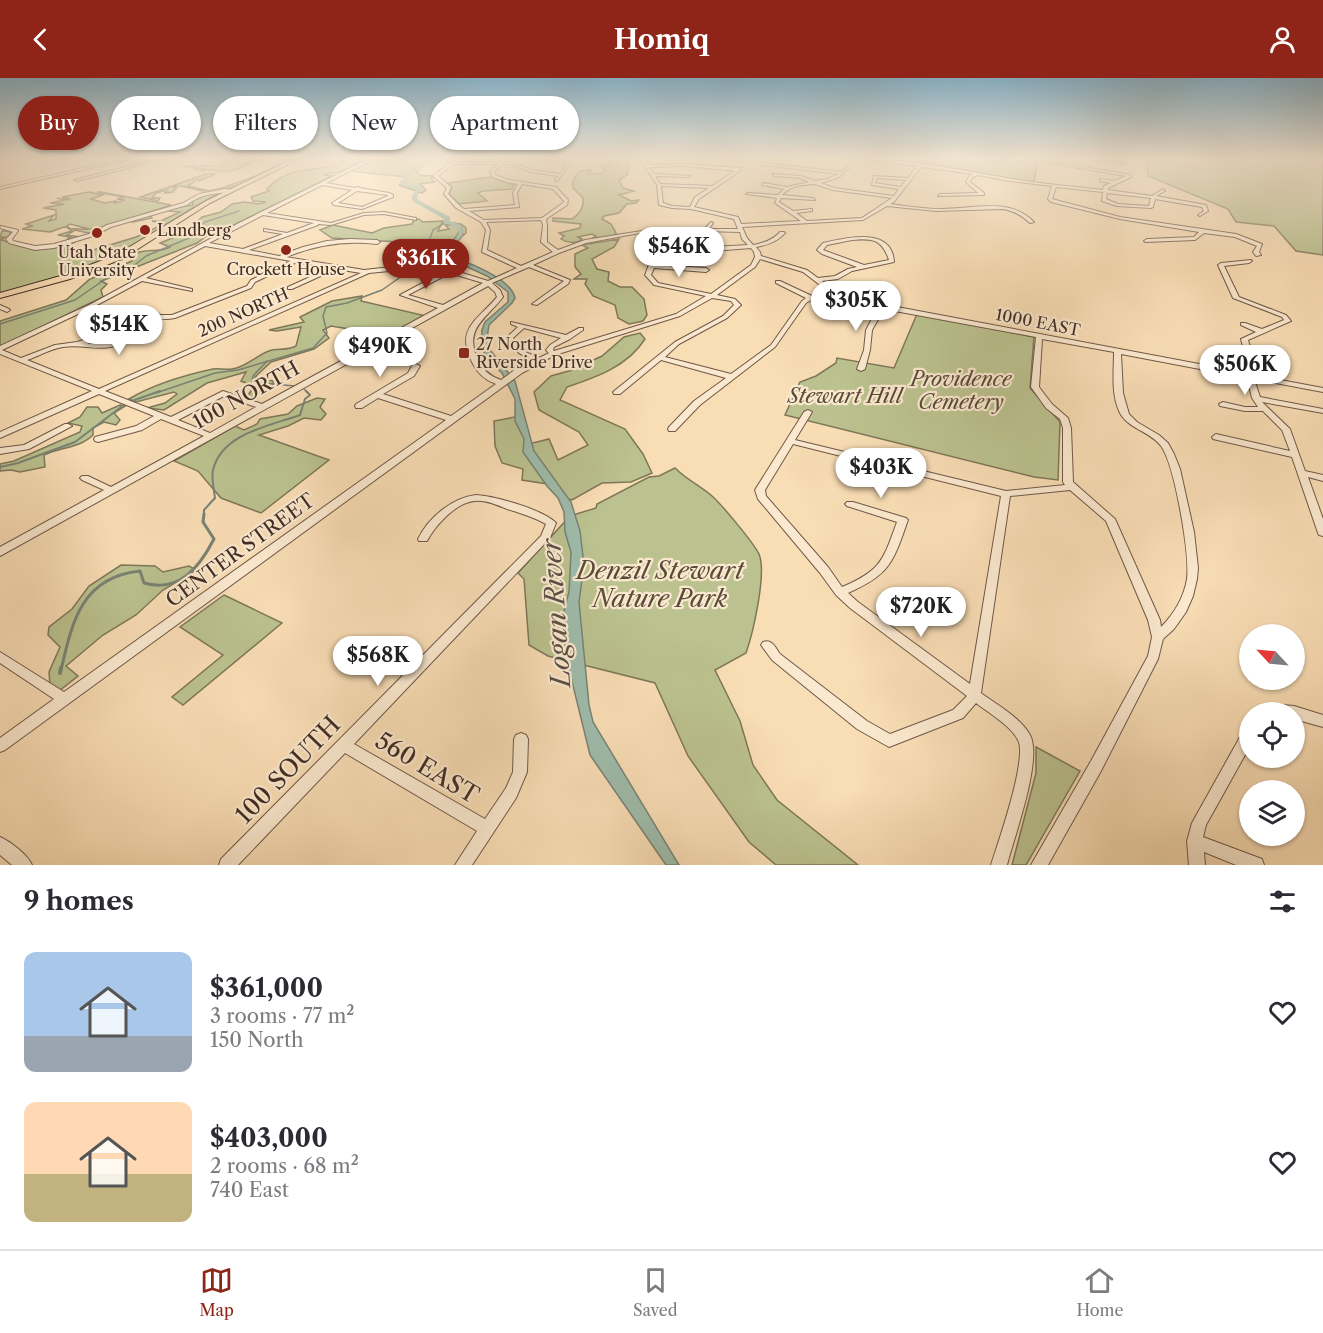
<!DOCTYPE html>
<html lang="en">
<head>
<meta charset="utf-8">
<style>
  body { margin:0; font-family:"Libre Caslon Text",serif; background:#f7f7f7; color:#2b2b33; height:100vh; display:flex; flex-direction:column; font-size:22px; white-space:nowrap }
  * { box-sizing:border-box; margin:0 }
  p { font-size:20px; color:#7c7c81 }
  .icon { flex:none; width:33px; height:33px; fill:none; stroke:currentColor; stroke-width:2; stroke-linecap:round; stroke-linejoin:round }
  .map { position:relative; height:787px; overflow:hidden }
  .sheet { display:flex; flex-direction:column; background:#fff; flex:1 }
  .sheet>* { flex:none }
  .guide { position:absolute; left:18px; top:18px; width:600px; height:54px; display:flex; gap:12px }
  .needle { width:39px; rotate:296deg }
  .controls { position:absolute; left:1239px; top:546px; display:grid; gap:12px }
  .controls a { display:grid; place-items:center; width:66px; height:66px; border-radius:50%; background:#fff; box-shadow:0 2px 4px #0004; font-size:30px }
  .price { position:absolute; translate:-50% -51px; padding:0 14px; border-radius:21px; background:#fff; color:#222; font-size:20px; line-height:39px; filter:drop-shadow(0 2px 3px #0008) }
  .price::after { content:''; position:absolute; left:50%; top:36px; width:18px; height:14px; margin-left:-9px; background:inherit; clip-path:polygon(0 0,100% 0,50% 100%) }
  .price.current { background:#8f2418; color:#fff }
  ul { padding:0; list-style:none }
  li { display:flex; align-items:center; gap:18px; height:150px; padding:0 24px }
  li span { display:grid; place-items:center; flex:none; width:168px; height:120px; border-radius:12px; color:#555 }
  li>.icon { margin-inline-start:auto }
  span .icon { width:72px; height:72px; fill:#fffc; stroke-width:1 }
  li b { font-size:26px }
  h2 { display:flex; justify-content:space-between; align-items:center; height:72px; padding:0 24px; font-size:26px }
  .chip { padding:0 21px; border-radius:27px; background:#fff; box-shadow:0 2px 4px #0004; font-size:21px; line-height:54px }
  .chip.current { background:#8f2418; color:#fff }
  header { display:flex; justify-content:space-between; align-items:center; height:78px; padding:0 24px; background:#8f2418; color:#fff; font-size:27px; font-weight:700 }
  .tab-bar { display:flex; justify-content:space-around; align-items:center; height:84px; border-top:2px solid #e1e1e2; background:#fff; font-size:16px; color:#7c7c81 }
  .tab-bar a { display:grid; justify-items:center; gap:3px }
  .tab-bar .current { color:#8f2418 }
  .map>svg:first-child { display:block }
</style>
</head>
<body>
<header><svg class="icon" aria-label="back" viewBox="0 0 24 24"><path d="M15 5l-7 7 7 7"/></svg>Homiq<svg class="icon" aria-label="person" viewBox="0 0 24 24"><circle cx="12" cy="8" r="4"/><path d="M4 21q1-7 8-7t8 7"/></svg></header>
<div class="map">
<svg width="1323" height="787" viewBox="0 0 1323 787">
  <rect width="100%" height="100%" fill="#f9ddb5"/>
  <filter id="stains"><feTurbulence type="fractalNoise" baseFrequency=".00333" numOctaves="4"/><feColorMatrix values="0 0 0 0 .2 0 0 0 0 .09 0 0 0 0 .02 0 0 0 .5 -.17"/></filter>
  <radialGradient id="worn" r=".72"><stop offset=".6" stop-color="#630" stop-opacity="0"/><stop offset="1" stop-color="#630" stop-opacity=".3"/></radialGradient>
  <g fill="#bbc28f" stroke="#7e775a" stroke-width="1.5">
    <path d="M226 81H244L235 84 242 86 254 83C231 97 223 93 203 91L204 93 195 91 198 90 183 88H220L231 84 221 85Z"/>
    <path d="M290 81H293C272 94 234 113 210 113 193 114 186 105 172 109H177L173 114 165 115 167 112 156 115 152 120H160L158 123 140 119 209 95 215 96 199 103 198 101 188 108 210 113 222 110 253 99Z"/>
    <path d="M339 81H360L361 84 342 93 323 97 332 98 220 154H212L197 165 101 203 107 206 101 212 103 219 0 269V243L66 222 90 201 132 183V177C146 169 157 176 170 169L160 165 185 155 202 139 221 134 232 126 244 124 259 126 266 124 253 123 251 119 269 113 267 111C290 86 314 95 343 85Z"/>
    <path d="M382 81H440L429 85 427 83 413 91H420L417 95 419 97 433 98 431 101 435 104 420 106 426 112 422 115 399 107 405 106 407 99 350 93 373 82Z"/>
    <path d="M611 81H623L616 85 629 88 627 97 619 102 623 110 634 113 619 117 631 123 639 122 636 125 627 126 619 135 604 138 602 141 611 146 616 155 611 160 591 161 596 158 592 156 578 159 582 161C576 166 567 165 561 161L564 158 559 155 580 150 581 146 553 143V140L572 141C580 135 584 130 583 120L573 110V103L579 93 591 92 588 95 602 96 605 92 601 87 608 86Z"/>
    <path d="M873 81H1006L1037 87 1034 104Z"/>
    <path d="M1143 81H1323V177L1296 173 1274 148 1236 144 1228 131 1148 98 1146 82Z"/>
    <path d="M490 99 514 107 512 111 483 113 478 115 487 123 459 126 449 116 452 109 448 105Z"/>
    <path d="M89 114 103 117 91 121 105 125 116 123 115 125 125 122 117 121 123 119 97 114H101L171 127 104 149 91 151 95 153 88 155 75 152 67 157 81 159 67 161 70 159 58 157 72 153 69 151C79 150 81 152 89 151L70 146 67 148 70 150 64 149 50 154 22 151 32 148 26 146 54 137 49 143 56 141V132L43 130 64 126 50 125 65 122 57 120 69 122 70 121 62 119Z"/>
    <path d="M214 114H222C184 132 152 159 114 178 79 196 39 205 0 215V161L5 159H0L2 153H9L11 157 1 162 31 170 72 164H75L66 168 90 173 136 159 164 146 152 143H161L180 134 169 133 173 131 150 137 152 140 133 144 127 143 174 130 193 127 192 121Z"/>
    <path d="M419 141 423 144 443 143 438 153 449 151 445 147 461 146 466 150V155C451 167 446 183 425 176V168L416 165 332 160 320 152 333 147 372 155 384 150 412 146 414 142Z"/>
    <path d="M619 161 614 169 592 181 597 191 609 194 608 203 620 209H632L644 221 647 237 643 243 629 246 618 240 615 227 593 218 585 206 587 201H574L581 196 575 189V176L588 170 582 167Z"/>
    <path d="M362 218 361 223 426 238 390 258 368 252V254L331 248 323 252 329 260 314 271 271 284 255 299 273 303V308L247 322 239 318 249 316 254 308 241 303 246 294 207 305 164 332 147 330 165 325 177 316 174 314 136 324 129 321C154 306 185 297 213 291 219 290 225 292 232 291 247 289 255 278 269 273 278 270 287 273 296 268L301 249 277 253 269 252 304 244 300 239 332 223Z"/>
    <path d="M917 236 1034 259 1030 310 1060 344 1058 402 1034 399 785 337 800 304 816 298 836 285 837 280 894 290Z"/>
    <path d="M640 255 645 261C628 288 597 299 567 309L560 322 625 351 643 376 652 395 631 404 602 405 572 422 561 419 554 407 522 402 523 391 502 385 495 368 494 343 515 339 529 366 549 361 558 382 588 367 579 354 539 332 534 314 551 298 572 292 602 278 624 259Z"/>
    <path d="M317 320 325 321 320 329 326 336 321 342 304 340 288 348 259 357 329 382 261 435 221 420 198 393 174 383 235 348 244 352 257 346 260 341 288 336 297 328Z"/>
    <path d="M120 327 125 328 114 335 120 342 116 347 104 344 93 350V357C80 370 61 369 44 377L45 389 20 394 11 392 0 393V386L14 383 80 354 82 348 68 345 80 339 87 329H98L102 335Z"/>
    <path d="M675 390C686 401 700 408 712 418 722 427 753 464 759 476 767 495 753 555 746 575L715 592 740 643 753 687 777 722 858 787H776L749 764 688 678 655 605 548 578 529 567 524 501 518 495 570 438 596 430 597 426 649 399 659 398Z"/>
    <path d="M121 487 155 488 163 494 189 488 196 492 163 512 136 537 103 557 66 588 78 598 59 613 50 606 49 594 60 569 48 557 49 549 72 531 89 508Z"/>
    <path d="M224 517 282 545 183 627 172 619 223 577 180 549Z"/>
    <path d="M1036 669 1080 693 1026 787H1012L1036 695Z"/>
  </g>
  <path fill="#9ebcab" stroke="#798275" stroke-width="1.5" d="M455 145 461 147 463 157 447 178C466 183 511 200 515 220L512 225 489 247 487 260 490 272 515 303 534 373 571 424 580 453 584 487 579 524 589 627 593 644 679 787H666L590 677 567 583 562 540 569 514 571 474 565 454 564 434 558 420 547 408 523 374 524 361 515 343V321L502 295 492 286 481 270 482 252 485 244 508 224V214L487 198 443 178 459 154 457 148 448 146Z"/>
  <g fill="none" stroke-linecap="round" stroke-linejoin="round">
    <g stroke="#798275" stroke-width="1.5">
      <path d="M427 186 432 175 427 169 433 152 446 144"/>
      <path d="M0 246 75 222 104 202 132 189 146 178 189 160 205 144 239 133"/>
      <path d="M267 283 253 298 252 304 295 308"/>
      <path d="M304 311 308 315"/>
      <path d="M156 315 215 295 238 292 313 270 327 255 323 238 326 229 347 225 382 212 402 198 425 189"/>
    </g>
    <g stroke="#798275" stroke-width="2">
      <path d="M132 323 160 313"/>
      <path d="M0 389 18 385 75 364 121 329"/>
      <path d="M204 437V432L215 420C214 411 211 401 213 392 222 355 270 348 300 337L305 321 310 317 306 313"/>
    </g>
    <path stroke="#798275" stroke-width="3" d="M61 592C72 545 81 499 140 493L144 505C179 515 199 490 214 461L203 444 204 436"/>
    <path stroke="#798275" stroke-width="4" d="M60 595 61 590"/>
    <path fill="#9ebcab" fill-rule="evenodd" d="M432 81H438L409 98 406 105 421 110 417 120 418 122 450 139V143L461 147 463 155H459L456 149 444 145V141L414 124 411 120 416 112 402 108 400 105 405 96Z"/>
    <g stroke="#6f5848" stroke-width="2">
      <g id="minor">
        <path d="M123 81H130L0 111V109Z"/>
        <path d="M158 81H165L76 103 74 102Z"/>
        <path d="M369 81H374L326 105 355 110 358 109 360 110 389 115 393 117V119L362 131 334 127 332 125 352 112 322 107 267 135 331 145 364 135 384 134 416 140V142L384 136 364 137 331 147 318 146V147L249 172 279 178 303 169 327 163 350 161 377 162 380 164 377 166C344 162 316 167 286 179L364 192 419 186 437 187 488 203 517 190 482 174 486 152 481 144 456 130 444 116 447 110 433 98 450 85 458 84H509L532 92 560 96 567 86 564 85V83L570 85 557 103 555 102 558 98 531 94 509 86H502L494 94 496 97 509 102 556 109 568 122 567 127 546 141 547 147V164L558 172 585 162 648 152 650 153 586 165 559 175 533 187 570 202 568 206 537 227 532 226 564 203 529 189 492 205 500 212 503 219C487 240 464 250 477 280 482 291 489 298 501 302L516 291 534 283 519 275 506 260 518 249 511 246V244L566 257 579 250H583V252L570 261 554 269 553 272 554 273 676 236 706 218 654 207 645 197 653 176 662 170 667 171 658 177 655 187 706 190 709 192 706 194 654 190 651 197 658 205 711 216 751 187 755 179 754 174 751 170 713 173 710 171 713 169 748 167 742 161 740 154 705 153 703 152 711 144 713 145 709 151H738L734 141 691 131 672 130 659 127 657 107 642 84 646 81H650L646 84 648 87 686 86 741 90 740 93 699 121 694 129 738 139 741 146 801 143 775 125 777 120 746 116 748 115 778 117 784 111 762 107 763 105 787 109 809 104 800 100 774 98 773 96 801 98 815 103 827 101 839 96 715 81H728L842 94 854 81H858L839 99 821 105 834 110 894 118 899 111 872 107 874 98 908 100 917 88 861 81C910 81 959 92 1007 100 1039 106 1071 108 1103 112L1104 108 1111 105 1100 103V101L1115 103 1126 98 1027 81H1036L1131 97V99L1108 110V112L1152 118 1163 111 1165 113 1156 118 1206 127 1208 133 1200 138 1198 137 1204 133 1202 129 1155 121 1153 129 1151 130 1117 128 1102 123 1103 114 1056 109 1052 121 1120 139 1236 156 1262 166 1259 174 1261 177 1256 178 1253 174 1257 168 1235 159 1204 155 1195 162 1145 164 1144 163 1147 161 1194 159 1199 154 1120 141 1051 124 1048 121 1052 108 1009 103 978 97 973 99 970 104 984 115V117L938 118 940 116 978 115 966 104 970 97 973 96 921 89 894 124 890 126C907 128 924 131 941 131 973 131 1010 119 1034 144L1030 145C1022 137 1014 133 1003 131L936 133 887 128 863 142 742 149 747 160 753 167C764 165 773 162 780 154H784L785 155C777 164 767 167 756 169L760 174 761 178 807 192 818 200 835 198 848 191 857 189 822 176 817 172 823 165C846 160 892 148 894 184L852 193 838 201 822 203 836 214 860 222 1247 295 1248 291 1256 289 1246 281 1241 261 1256 254 1241 247V245H1245L1262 251 1284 242 1282 239 1233 220 1218 187 1221 185 1251 182 1252 183 1249 185 1224 188 1239 219 1286 237 1291 243 1248 262 1253 280 1265 289 1255 294 1254 297 1323 310V314L1254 301 1260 319 1323 331V335L1262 324 1290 351 1305 393 1323 397V403L1308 399 1323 441V458L1319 457 1318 455 1292 379 1213 361 1212 359 1216 356 1290 373 1282 352 1263 333H1245L1220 328 1219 326 1223 324 1245 329H1258L1252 320 1247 300 1121 276 1123 315 1129 336 1137 344 1159 357 1168 365 1174 376 1180 391 1194 454 1198 490 1197 501 1193 518 1186 534 1174 551 1163 561 1158 581 1101 693 1048 787H1031L1091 683 1148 578 1152 559 1148 542 1106 443 1070 412 1010 418 981 615C997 627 1020 639 1030 657 1043 681 1014 759 1007 787H991C998 765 1028 680 1018 662 1011 648 989 635 976 625L963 640 889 669 857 651 772 582 761 567 763 564C772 561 775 569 780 576L867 643 890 656 953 632 967 618 850 530 836 517 820 495 758 421 755 412 804 334 808 332 812 334 795 362 1006 413 1065 407 1063 404V350L1060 341 1046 330 1031 309 1036 259 884 231 872 252 870 272 865 291 861 293 857 291 864 272 866 252 878 229 857 225 834 217 813 221 806 225 775 269 700 327 675 353H669L668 351 669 349 694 323 726 300 661 282 620 316H614L613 314 675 264 723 238 734 227 731 223 712 220 680 238 555 277 522 295 5 672 0 674V660L54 621 0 585V574L64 614 446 342 378 320 362 330H356L355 328 356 326 408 295 413 286H416L420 288 414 298 383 316 451 338 496 306C485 302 477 295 472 284 455 250 478 242 497 219L495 214 488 208 0 478V469L104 412 82 402 80 400 82 398H88L111 409 204 358 161 341 142 352 98 364 95 363 94 361 95 359 136 348 154 338 99 316 0 360V354L92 313 0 276V268L93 225 239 145ZM458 86H498L490 94 493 99 507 104 518 106 513 115 515 127 464 131 460 128 448 116 451 109 438 98 452 87ZM686 88 735 93 712 108 660 106 655 98 688 99 690 98 654 96 649 89ZM877 100 906 102 901 109 875 105ZM522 106 553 111 564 123 563 125 542 140 484 142 469 133 519 129 517 115ZM815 106 833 112 892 120 862 140 807 143 796 135 812 133V131L793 133 779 124 781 120 815 122 813 120 782 117C791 107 802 107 815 106ZM661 108 709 110 695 119 690 129 672 128 663 125ZM357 113 388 117V118L362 129 338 125ZM1107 115 1151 120 1149 128 1118 126 1106 121ZM263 137 314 145 287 155 264 151V153L283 156 243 171 209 165ZM541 142 543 147 541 164 553 174 521 188 487 172 490 152 486 144ZM852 162C872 160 882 161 889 182L864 187 823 172 827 167ZM205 168 291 183 251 202 247 208 172 237H160L153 232H149L148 233C155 242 165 242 175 240L251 210 255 204 297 184 330 190 288 209V211H292L336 191 361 195 99 311 27 282C39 278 50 271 63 269 85 265 106 277 126 262V260L106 255 77 264 55 267 21 280 2 272 97 227 142 203 192 213V211L146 200ZM760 181 803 194 829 214 812 218 780 203H776V205L806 220 802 223 771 267 731 296 665 279 679 266 727 240 740 228 741 227 735 221 717 217 755 189ZM419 190 436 191 445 193 400 217 438 230 262 326 223 313 171 339 105 313 369 195ZM450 195 483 205 443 227 408 217ZM524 250 561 260 550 267 546 272 549 275 539 280 523 273 513 260ZM106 259 119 262 110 266H87ZM1042 261 1114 274C1114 293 1111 315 1119 333 1127 351 1150 353 1161 368 1175 387 1190 477 1187 501 1184 519 1174 536 1161 549L1160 542 1115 441 1073 404 1071 350 1068 340 1052 326 1039 309ZM224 318 256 329 210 355 178 342ZM793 366 1001 418 970 606 858 524 848 515C891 496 893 484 908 442L906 440 853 424H847L845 426 847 428 897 444C883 482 882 492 842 509L828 489 766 418 765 412Z"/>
        <path d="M1089 81H1101L1125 85 1123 86Z"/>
        <path d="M225 111 233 112C214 118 205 113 187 127L111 149 93 158 54 170 35 172 9 165 6 161 13 154 0 150 1 148 18 152V153L12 161 13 163 35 168 54 166 89 156 107 147 183 125 199 116Z"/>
        <path d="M0 227 9 231 10 232 7 234 0 231Z"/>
        <path d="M65 346H68L72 348 29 371 0 376V370L24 367Z"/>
        <path d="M476 417C495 418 544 432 556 445L550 460 354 666 485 741 506 710 513 694 514 661 516 657 521 655 526 657 528 661 527 694 516 720 472 787H455L477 753 345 675 238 787H219L221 781 541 458 546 446C533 439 520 435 507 431 497 427 486 422 475 423 456 424 435 448 427 463H419L418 461C429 439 452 420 476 417Z"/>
        <path d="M1283 627 1294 628 1323 637V649L1294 641V634H1260L1262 630Z"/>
        <path d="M1250 648V668L1206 747 1203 759 1262 781 1264 787H1236L1204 774 1205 787H1189L1187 763 1192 745 1245 650Z"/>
        <path d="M0 759C11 764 27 776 32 787H12L0 777Z"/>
      </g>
    </g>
    <g stroke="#412c24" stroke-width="2">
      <path id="major" d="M293 81H299L210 125 122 181 70 201 0 220V215L64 197 116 177 206 123Z"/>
    </g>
    <use href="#minor" fill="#fbe9cf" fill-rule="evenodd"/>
    <use href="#major" fill="#f9ddb5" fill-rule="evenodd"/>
  </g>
  <linearGradient id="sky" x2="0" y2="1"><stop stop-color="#8ab7d0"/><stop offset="0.42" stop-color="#fcf0de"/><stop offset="1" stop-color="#fcf0de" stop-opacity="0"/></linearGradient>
  <rect width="1323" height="191" fill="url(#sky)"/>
  <g fill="#8f2418" stroke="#fbe9cf" stroke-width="2">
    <circle cx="145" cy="152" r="6"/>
    <circle cx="97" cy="155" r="6"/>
    <circle cx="286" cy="172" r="6"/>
    <rect x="458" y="269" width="12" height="12" rx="3"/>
  </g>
  <g text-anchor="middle" stroke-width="4.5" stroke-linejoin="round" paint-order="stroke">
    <g font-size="16" fill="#412c24" stroke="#fbe9cf" text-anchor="start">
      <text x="157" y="158">Lundberg</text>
      <text x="97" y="180" text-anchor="middle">Utah State<tspan x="97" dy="18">University</tspan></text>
      <text x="286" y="197" text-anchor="middle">Crockett House</text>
      <text x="476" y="272">27 North<tspan x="476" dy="18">Riverside Drive</tspan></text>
    </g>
    <g font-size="16" fill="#412c24" stroke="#fbe9cf">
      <text transform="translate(243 234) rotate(-24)" y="6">200 NORTH</text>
      <text transform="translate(1038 244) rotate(11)" y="6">1000 EAST</text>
    </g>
    <g font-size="20" font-style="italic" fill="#594a39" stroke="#fbe9cf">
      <text x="961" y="308">Providence<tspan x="961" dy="23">Cemetery</tspan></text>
      <text x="845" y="325">Stewart Hill</text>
    </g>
    <g font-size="20" fill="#412c24" stroke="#fbe9cf">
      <text transform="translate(246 317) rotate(-29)" y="7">100 NORTH</text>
      <text transform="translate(240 472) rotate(-36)" y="7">CENTER STREET</text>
    </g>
    <g font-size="24" font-style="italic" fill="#594a39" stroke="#fbe9cf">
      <text x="660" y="501">Denzil Stewart<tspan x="660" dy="28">Nature Park</tspan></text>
    </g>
    <g font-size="24" fill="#412c24" stroke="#fbe9cf">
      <text transform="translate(427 690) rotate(31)" y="8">560 EAST</text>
      <text transform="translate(288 692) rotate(-46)" y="8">100 SOUTH</text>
    </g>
    <g font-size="26" font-style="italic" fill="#585046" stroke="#fbe9cf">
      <text transform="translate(556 535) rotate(-94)" y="9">Logan River</text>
    </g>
  </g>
  <rect width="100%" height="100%" filter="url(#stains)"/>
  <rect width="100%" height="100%" fill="url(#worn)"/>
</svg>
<div class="controls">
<a><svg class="needle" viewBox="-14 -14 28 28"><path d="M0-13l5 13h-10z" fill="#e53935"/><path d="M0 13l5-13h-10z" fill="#7c7c81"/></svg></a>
<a><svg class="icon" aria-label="locate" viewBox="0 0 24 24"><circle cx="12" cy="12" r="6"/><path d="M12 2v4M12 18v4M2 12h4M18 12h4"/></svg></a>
<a><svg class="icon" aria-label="layers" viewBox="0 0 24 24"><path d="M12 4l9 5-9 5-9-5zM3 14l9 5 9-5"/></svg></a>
</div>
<b class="price" style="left:679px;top:200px">$546K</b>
<b class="price current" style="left:426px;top:212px">$361K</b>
<b class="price" style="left:856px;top:254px">$305K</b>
<b class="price" style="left:119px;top:278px">$514K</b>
<b class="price" style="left:380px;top:300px">$490K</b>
<b class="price" style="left:1245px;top:318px">$506K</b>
<b class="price" style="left:881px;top:421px">$403K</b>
<b class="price" style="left:921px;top:560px">$720K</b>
<b class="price" style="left:378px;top:609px">$568K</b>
<div class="guide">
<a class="chip current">Buy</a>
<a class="chip">Rent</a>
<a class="chip">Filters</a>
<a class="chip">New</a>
<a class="chip">Apartment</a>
</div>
</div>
<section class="sheet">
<h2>9 homes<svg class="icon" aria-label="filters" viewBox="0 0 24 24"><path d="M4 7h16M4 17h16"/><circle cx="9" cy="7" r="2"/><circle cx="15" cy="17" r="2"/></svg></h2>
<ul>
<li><span style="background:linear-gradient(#a9c7e8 70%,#9aa5b1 0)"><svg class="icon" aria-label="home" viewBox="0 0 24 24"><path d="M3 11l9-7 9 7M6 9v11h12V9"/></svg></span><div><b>$361,000</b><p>3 rooms · 77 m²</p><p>150 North</p></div><svg class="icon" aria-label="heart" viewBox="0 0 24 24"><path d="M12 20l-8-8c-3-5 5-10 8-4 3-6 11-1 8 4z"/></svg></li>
<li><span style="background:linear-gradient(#ffd9b3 60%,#c2b280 0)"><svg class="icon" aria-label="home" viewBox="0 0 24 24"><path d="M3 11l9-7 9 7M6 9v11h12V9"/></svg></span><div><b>$403,000</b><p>2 rooms · 68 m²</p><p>740 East</p></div><svg class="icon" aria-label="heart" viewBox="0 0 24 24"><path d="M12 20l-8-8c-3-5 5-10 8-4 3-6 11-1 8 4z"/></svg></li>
</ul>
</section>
<nav class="tab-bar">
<a class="current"><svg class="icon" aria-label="map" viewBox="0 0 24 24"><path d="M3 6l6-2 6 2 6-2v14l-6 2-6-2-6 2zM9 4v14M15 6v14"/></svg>Map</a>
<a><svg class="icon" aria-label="saved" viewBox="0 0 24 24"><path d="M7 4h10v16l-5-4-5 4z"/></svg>Saved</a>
<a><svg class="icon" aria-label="home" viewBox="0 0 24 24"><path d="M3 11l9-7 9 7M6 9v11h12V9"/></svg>Home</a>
</nav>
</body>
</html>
